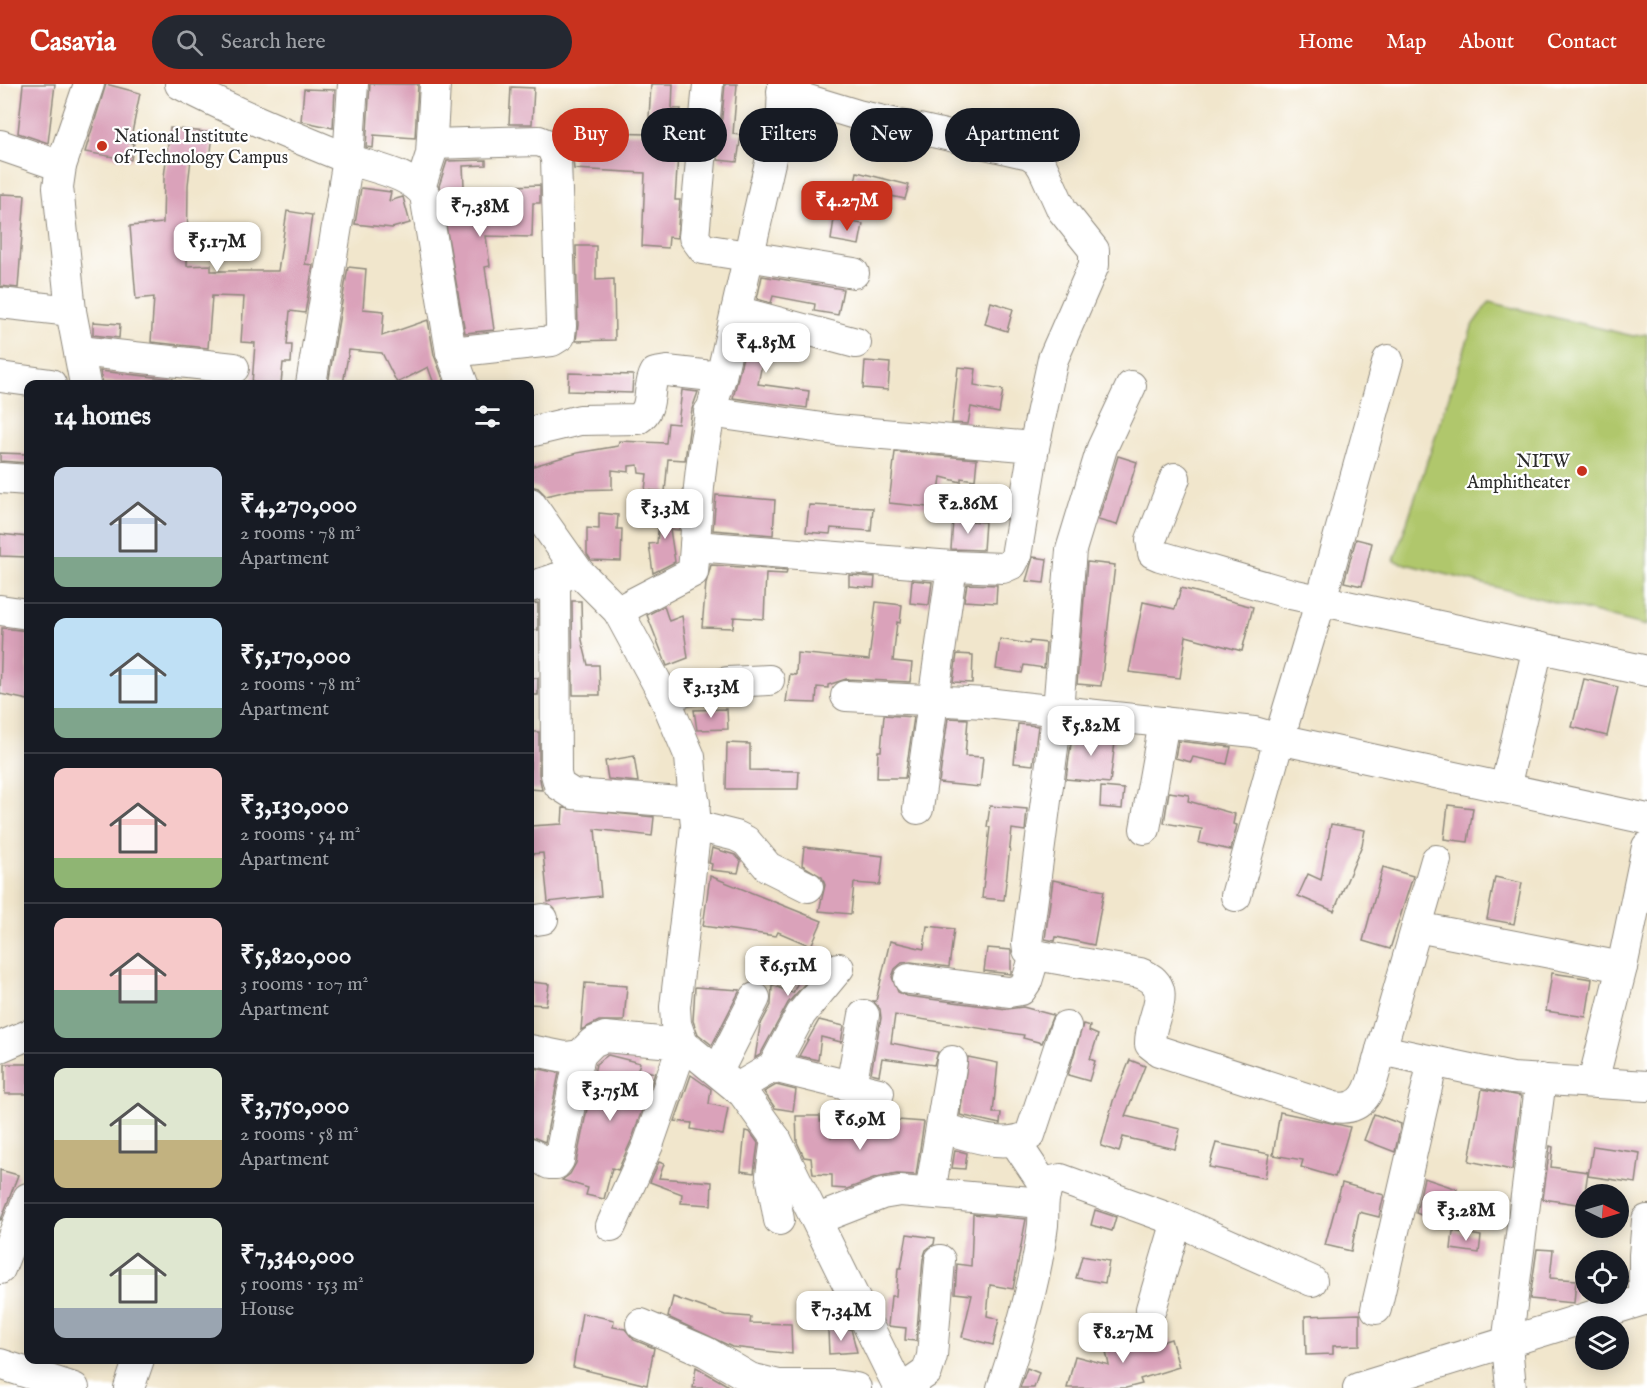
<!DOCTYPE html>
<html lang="en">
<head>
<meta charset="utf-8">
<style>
  body { margin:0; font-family:"IM FELL English",serif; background:#242831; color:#f1f3f6; height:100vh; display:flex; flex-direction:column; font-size:22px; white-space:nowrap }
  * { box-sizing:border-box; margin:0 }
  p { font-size:20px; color:#9ea1a6 }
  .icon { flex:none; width:33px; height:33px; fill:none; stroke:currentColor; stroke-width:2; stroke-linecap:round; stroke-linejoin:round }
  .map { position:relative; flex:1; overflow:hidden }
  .sheet { position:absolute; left:24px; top:296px; width:510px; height:984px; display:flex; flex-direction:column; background:#171b24; border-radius:12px; box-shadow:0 3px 15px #0003 }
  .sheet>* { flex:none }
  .hud { position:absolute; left:552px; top:24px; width:570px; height:54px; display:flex; gap:12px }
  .needle { width:39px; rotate:95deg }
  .controls { position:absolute; left:1575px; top:1100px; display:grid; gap:12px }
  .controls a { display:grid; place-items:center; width:54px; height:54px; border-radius:50%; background:#171b24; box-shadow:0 3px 15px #0003; font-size:30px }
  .price { position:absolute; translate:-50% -51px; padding:0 14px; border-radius:12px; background:#fff; color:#222; font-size:20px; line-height:39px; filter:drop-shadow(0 2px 3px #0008) }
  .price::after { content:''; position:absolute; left:50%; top:36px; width:18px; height:14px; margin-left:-9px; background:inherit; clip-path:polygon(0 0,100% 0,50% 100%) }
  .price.active { background:#c8321e; color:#fff }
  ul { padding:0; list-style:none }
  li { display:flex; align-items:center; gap:18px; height:150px; padding:0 30px }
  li+li { border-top:2px solid #363941 }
  li span { display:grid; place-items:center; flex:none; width:168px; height:120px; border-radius:12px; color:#555 }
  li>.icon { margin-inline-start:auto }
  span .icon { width:72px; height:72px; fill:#fffc; stroke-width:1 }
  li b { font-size:26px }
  h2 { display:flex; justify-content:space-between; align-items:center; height:72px; padding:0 30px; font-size:26px }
  .pill { padding:0 21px; border-radius:27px; background:#171b24; box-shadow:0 3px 15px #0003; font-size:21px; line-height:54px }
  .pill.active { background:#c8321e; color:#fff }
  header { display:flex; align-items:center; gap:36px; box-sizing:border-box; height:84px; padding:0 30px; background:#c8321e; color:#fff }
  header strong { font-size:28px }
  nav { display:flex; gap:33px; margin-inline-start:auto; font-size:21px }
  .search { width:420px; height:54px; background:#242831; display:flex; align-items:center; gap:15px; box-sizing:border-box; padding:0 21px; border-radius:33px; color:#9ea1a6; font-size:22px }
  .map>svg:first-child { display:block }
</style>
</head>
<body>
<header>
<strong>Casavia</strong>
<div class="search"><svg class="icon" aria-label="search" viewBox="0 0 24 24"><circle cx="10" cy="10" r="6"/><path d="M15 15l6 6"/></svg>Search here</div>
<nav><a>Home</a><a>Map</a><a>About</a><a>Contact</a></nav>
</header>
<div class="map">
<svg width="1647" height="1304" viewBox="0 0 1647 1304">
  <rect width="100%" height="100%" fill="#fff"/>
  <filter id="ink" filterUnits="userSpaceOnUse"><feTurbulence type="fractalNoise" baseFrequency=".0167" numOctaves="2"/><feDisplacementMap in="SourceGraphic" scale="12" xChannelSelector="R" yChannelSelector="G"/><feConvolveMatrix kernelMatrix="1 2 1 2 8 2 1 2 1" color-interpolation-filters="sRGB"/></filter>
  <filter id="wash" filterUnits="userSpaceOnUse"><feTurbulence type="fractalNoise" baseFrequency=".008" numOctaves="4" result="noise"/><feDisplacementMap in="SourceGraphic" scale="24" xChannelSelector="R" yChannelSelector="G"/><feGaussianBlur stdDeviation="1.35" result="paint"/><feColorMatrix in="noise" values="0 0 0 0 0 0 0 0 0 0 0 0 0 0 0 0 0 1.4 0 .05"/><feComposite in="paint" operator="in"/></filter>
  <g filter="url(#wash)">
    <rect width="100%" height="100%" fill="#f1e6cc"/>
    <path fill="#b0c76c" stroke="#6e794c" stroke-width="1.5" d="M1489 218 1633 252 1647 250V542L1394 477 1473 240Z"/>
    <g id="blocks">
      <g fill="#daa2ba">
        <path d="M23 0H55L48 59 18 49Z"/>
        <path d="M106 0 140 9 130 59H134L131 76 85 68Z"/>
        <path d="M370 0H418L415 54 374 51 373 64 366 63Z"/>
        <path d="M651 0H673L672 25H681L675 116H680L677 154 669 153 668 164 642 162 645 89 574 85 572 67 563 51V48L648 50Z"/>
        <path d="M725 0H737L733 50 741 51 737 78 718 76Z"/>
        <path d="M511 3 534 4 532 40H509Z"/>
        <path d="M304 5 335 6 333 44 301 37Z"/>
        <path d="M170 44 213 49 210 77 191 75 188 101 187 182 211 181V187H278L287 127 312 131 305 180 313 181 305 229 290 227 287 261H292L291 279H283L281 300H252L255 259 241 258 244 213 212 212 208 264 151 258 154 213 136 215 130 142 163 139 164 93Z"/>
        <path d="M486 76V81L463 82 465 122 512 117V102L540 101V119H533L532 153 486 152 490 182 485 183 494 246 465 249 439 102 447 77Z"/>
        <path d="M857 88 909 101 905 115 854 104Z"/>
        <path d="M361 104 391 108 389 117 403 113 410 139 392 144 355 140Z"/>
        <path d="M0 110 25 111 18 204 0 202Z"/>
        <path d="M834 135 863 140 859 161 831 156Z"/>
        <path d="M576 162H596V196L614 195 615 256 576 257 578 241Z"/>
        <path d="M348 183 366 185 363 225 384 227 382 252 428 236 434 271 445 300H434L428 283 397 299 382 269 349 266 343 300H328Z"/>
        <path d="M762 192 843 205 838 231 814 227 815 220 773 212 771 219 757 215Z"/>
        <path d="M991 218 1013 225 1007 247 985 240Z"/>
        <path d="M93 238 120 240 119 254 93 251Z"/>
        <path d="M749 248 805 263 803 272 765 264 758 300 809 307 807 324 733 314Z"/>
        <path d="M865 277 890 279 888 306 863 304Z"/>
        <path d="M958 283 976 285 974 301 1003 306 999 329 971 323 968 340 952 339Z"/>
        <path d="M100 287 173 295V300L102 298Z"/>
        <path d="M569 289 633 291 632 309 568 307Z"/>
        <path d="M682 306 698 308 692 325 685 376 668 375 665 408 645 406 647 390 639 389 638 381 629 382V388L612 386V405L571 406 546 412 538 404 530 402V383L577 369 618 362 619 357 666 359 668 339 678 340Z"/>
        <path d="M895 368 977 375 975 396 961 394V398L941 393 937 424 889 419Z"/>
        <path d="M0 369 28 370V379L0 377Z"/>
        <path d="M1118 372 1137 378 1117 441 1098 436Z"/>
        <path d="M984 406 1009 407 1005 435 982 434Z"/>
        <path d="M716 411 775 416 773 451 713 446Z"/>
        <path d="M809 421 873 424 871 447 831 444 830 450 806 448Z"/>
        <path d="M660 423 680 427 679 446 670 445 675 478 653 489 649 460 657 459Z"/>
        <path d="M599 429 618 431 617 445H622L621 477 591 476 587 470V444L599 445Z"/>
        <path d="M953 436 985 438 983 466 951 465Z"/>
        <path d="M0 450 28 453V473L0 472Z"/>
        <path d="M1356 455 1372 459 1362 502 1344 498Z"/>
        <path d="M1033 473 1047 475 1044 499 1026 497Z"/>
        <path d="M1087 478 1115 481 1101 602 1077 600Z"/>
        <path d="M711 481 787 486 786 490 766 489 764 535 734 533 733 544 702 543 706 499Z"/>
        <path d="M849 491 875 493 874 504 849 502Z"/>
        <path d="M912 496 932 498 929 521 910 519Z"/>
        <path d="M967 500 997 501 996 519 964 517Z"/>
        <path d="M1181 504 1253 523 1242 567 1186 552 1180 594 1129 588 1143 518 1175 525Z"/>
        <path d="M572 517H581L582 556 588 581H599L600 611H573Z"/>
        <path d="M876 518 902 521 900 539 897 538 893 577 912 579 910 598 846 595 828 601V604L817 603 816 619 786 618 790 590 796 591 797 569 869 576Z"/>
        <path d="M538 519V546L530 547V520Z"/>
        <path d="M664 522 669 537 682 532 688 574 667 582 647 531Z"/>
        <path d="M2 544 28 547V616L0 610Z"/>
        <path d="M1000 555 1029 560 1030 557 1046 559 1044 584 1024 581 1022 589 996 585Z"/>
        <path d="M957 570 973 571 972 599 953 598Z"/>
        <rect x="530" y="594" width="8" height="17"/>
        <path d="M1584 595 1618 603 1607 652 1572 643Z"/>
        <path d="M727 625 728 645 697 646 694 626Z"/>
        <path d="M884 631 914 633 905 694H877L878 667H881Z"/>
        <path d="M948 634 968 635 965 672 983 673 980 703 939 699Z"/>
        <path d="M1018 640 1038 642 1033 681 1014 679Z"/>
        <path d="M1073 646 1116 650 1110 699 1066 695Z"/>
        <path d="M530 648H539V690L542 706 530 705Z"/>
        <path d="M1178 657 1231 663 1227 680 1193 673 1191 678 1175 674Z"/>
        <path d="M727 659 750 660V686L799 687 798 705H726Z"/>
        <path d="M634 672 638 698 608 695 605 677Z"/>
        <path d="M1101 703 1124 705 1122 725 1100 723Z"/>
        <path d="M1169 708 1189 711 1188 717 1235 730 1233 740 1237 741 1231 766 1199 759 1202 745 1164 739Z"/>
        <path d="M1448 721 1473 724 1468 758 1444 755Z"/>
        <path d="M990 722 1027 725 1025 747 1012 745 1004 816 982 814 990 743H987Z"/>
        <path d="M563 724 654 733 652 752 595 745 601 812 548 818 543 769 530 770V742L562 740Z"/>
        <path d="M1331 740 1365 746 1362 761 1334 827 1298 812 1308 790 1321 796Z"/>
        <path d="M804 763 883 772 880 801 854 799 851 830 819 827 825 801 822 793 802 781Z"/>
        <path d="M712 764 735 771 741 777 738 789 711 786 712 780 709 779Z"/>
        <path d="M1383 783 1413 792 1390 865 1363 857Z"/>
        <path d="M710 792 822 837 811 862 778 848 776 852 703 842Z"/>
        <path d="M1495 793 1522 799 1514 840 1487 835Z"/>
        <path d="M1053 796 1104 807 1094 861 1056 853 1055 857 1045 855Z"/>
        <path d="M927 842 954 845 949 883 911 878 902 879 895 885 892 893 898 908 907 912 1007 925 1023 923 1053 931 1042 959 1023 954 1024 951 895 931 891 959 938 968 934 981 882 974 879 991 871 989 881 934 880 925 873 917H876L890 857 924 865Z"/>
        <path d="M815 861 832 869 788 919 760 971 755 974 760 942 771 921 772 901 793 909Z"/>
        <path d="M987 864 1011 866V890L984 887Z"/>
        <path d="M1552 889 1592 895 1586 933 1546 927Z"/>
        <path d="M530 898 549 900 546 921 530 920Z"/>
        <path d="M585 899 627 902 624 937H599L581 946Z"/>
        <path d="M695 903 740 906 712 961 698 950 693 937Z"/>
        <path d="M819 936 844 942 841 958 821 953 818 976 799 972Z"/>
        <path d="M1083 940 1090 942 1089 947 1098 951 1090 975 1095 977 1089 997 1068 991Z"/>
        <path d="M608 971 640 979 638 985 655 989 632 1055 618 1086 612 1084 604 1115 586 1111 588 1104 562 1096 570 1090 576 1079 596 980Z"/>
        <path d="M968 973 998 979 993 1029H1001L1000 1040 960 1031Z"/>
        <path d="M1130 976 1145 982 1125 1032 1180 1045 1175 1065 1123 1053 1119 1068 1101 1062 1113 1017Z"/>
        <rect x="5" y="980" width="23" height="30"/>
        <path d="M530 983 559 989 545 1058 530 1052Z"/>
        <path d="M691 991 711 1005 709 1020 728 1024 723 1051 691 1045 692 1039 675 1037Z"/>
        <path d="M776 1001 796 1006 793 1027 775 1024 764 1008Z"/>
        <path d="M1482 1005 1521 1012 1512 1086 1469 1077Z"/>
        <path d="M1280 1028 1350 1043 1335 1093 1301 1083 1303 1076 1273 1071Z"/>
        <path d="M1374 1030 1401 1040 1395 1068 1364 1056Z"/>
        <path d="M796 1032H820V1037H832L831 1053 883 1051 884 1035 924 1038 916 1091 897 1090 876 1094 847 1105 832 1104V1091L813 1090 811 1074 804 1073 797 1058Z"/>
        <path d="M745 1047 750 1048 758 1059 754 1089 741 1087Z"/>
        <path d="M1216 1059 1269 1070 1265 1094 1209 1083Z"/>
        <path d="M1550 1062 1553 1063 1551 1083 1588 1088 1583 1121 1543 1115Z"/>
        <path d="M1593 1062 1640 1069 1636 1099 1588 1092Z"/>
        <path d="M955 1066 967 1069 965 1085 952 1084Z"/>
        <path d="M659 1078 664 1080 659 1094 712 1098 711 1121 681 1119 682 1110 650 1098Z"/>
        <path d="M0 1086 18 1091 1 1136H0Z"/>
        <path d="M1424 1094 1457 1105 1445 1140 1416 1129Z"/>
        <path d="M1342 1099 1384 1111 1379 1133 1359 1128 1351 1167 1325 1161Z"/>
        <path d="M1095 1126 1116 1133 1112 1147 1091 1141Z"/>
        <path d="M973 1130 1026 1135 1013 1205 990 1201 987 1232 999 1235 993 1261 962 1253 972 1211 955 1209 957 1180 971 1182Z"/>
        <path d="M1453 1147 1481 1152 1479 1169 1451 1165Z"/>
        <path d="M907 1150 935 1154 934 1160 926 1166 923 1175 916 1257 905 1256 906 1244 888 1242 891 1212H896L898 1184H901Z"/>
        <path d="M1537 1165 1553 1166 1550 1194 1576 1196 1574 1219 1530 1215Z"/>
        <path d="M1082 1172 1109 1177 1105 1199 1076 1194Z"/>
        <path d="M673 1213 725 1231 751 1233 750 1239 791 1240 792 1270 732 1263 668 1233Z"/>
        <path d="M582 1229 614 1236 613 1243 625 1245 634 1256 654 1264 647 1301 573 1283Z"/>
        <path d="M1360 1230V1261L1333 1262V1270L1306 1271 1305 1232Z"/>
        <path d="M851 1245 857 1268 829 1270 828 1246Z"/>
        <path d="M1121 1246 1123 1256 1131 1254 1133 1267 1171 1255 1179 1283 1140 1295 1142 1300 1126 1304H1067L1075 1272 1109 1281 1102 1250Z"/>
        <path d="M696 1283 727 1301V1304H693Z"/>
        <path d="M1027 1284 1039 1289 1034 1304H1020Z"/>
      </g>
    </g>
  </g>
  <g filter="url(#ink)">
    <use href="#blocks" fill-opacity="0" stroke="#8e887c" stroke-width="1.5"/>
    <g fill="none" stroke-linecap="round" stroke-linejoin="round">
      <g stroke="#8e887c" stroke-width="32">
        <g id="minor">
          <path d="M180 0C233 28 290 51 346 74 370 84 409 88 425 111L451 268 463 300"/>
          <path d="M708 0 694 153 703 165 854 189"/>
          <path d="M782 8 858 31 1029 70 1038 76 1043 84 1062 126 1094 166V181L1053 275 1034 363"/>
          <path d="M432 60 539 57 551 62 556 74 561 242 560 252 552 257 451 268"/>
          <path d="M0 61 61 82"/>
          <path d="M420 104 431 70 435 0"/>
          <path d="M0 219 71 227"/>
          <path d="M736 227 856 259"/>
          <path d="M79 267 234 284"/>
          <path d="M0 293 51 300"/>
          <path d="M85 300 71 227 58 103 61 82 89 0"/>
          <path d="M311 300 348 75 353 0"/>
          <path d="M1131 302 1102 364 1071 466 1058 626 1027 859 1028 866 1035 871 1140 889C1178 903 1149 931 1150 960L1159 967 1334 1023C1371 1029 1372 994 1381 966"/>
          <path d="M709 328 836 346 1034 363 1016 472 1012 480 1003 484 952 482"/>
          <path d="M530 348 580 336 638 335C655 324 646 305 655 289L667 287 721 293"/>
          <path d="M0 394 28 396"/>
          <path d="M1175 394 1151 456 1153 469 1160 472 1291 510 1647 587"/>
          <path d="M530 419 578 487 618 527 664 612 690 673 696 742 675 923 676 940 683 960 743 1009 776 1055 899 1304"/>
          <path d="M695 462C698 404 702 348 721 293L782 26 783 0"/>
          <path d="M555 495 556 690 559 701 573 710 695 719"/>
          <path d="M530 503 573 489"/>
          <path d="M0 526 28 530"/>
          <path d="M618 527 693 488 695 462 952 482 918 725"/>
          <path d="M664 612 728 598 769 596"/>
          <path d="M846 612 986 619 1254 648 1279 655 1321 516 1388 276"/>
          <path d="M1505 704 1538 563"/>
          <path d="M696 742 736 752 746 757 768 783 808 803"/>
          <path d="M1145 745 1164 638"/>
          <path d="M1436 776 1381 966 1512 994 1647 1002"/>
          <path d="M1236 812 1279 655 1647 735"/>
          <path d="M530 837 543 835"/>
          <path d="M1417 843 1622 883"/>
          <path d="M909 895 1009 908 1021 906 1027 897 1035 871"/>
          <path d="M0 963 28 951"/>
          <path d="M530 966 565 973 580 971 593 958 605 953 683 960 648 1061 611 1142"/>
          <path d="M773 983 879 1009"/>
          <path d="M718 987 755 914"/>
          <path d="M1593 998 1622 883 1647 763"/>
          <path d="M851 1002 864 931"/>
          <path d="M737 1004 773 983 801 930 839 884"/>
          <path d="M941 1044C970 1051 1003 1066 1030 1051L1066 942"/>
          <path d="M776 1055 771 1091 779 1136"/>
          <path d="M1016 1059 1046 1104"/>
          <path d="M530 1069 549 1080H556L559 1076 580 971"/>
          <path d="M930 1109 952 977"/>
          <path d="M818 1135 882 1110 900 1107 1043 1119"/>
          <path d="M0 1185 28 1114"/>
          <path d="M1644 1216V1171L1647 1136"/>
          <path d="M1151 1225 1177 1137 1312 1197"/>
          <path d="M1376 1225 1433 977"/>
          <path d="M641 1240 706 1268 750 1294 779 1301H834L856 1304"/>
          <path d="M0 1280 74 1304"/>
          <path d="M129 1304 139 1275"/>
          <path d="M904 1304 927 1288 932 1272 940 1176"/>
          <path d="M1002 1304C1020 1251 1036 1197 1043 1141 1044 1125 1041 1110 1052 1097L1061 1095 1177 1137"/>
          <path d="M1358 1304 1647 1215"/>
          <path d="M1511 1304 1507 1260 1541 995"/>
        </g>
      </g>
      <use href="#minor" stroke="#fff" stroke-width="30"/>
    </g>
  </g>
  <g fill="#c8321e" stroke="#fff" stroke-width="2">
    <circle cx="102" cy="62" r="6"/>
    <circle cx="1582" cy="387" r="6"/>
  </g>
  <g text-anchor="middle" stroke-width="4.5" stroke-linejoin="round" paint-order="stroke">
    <g font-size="18" fill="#2b2b2b" stroke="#fff" text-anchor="start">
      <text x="114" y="58">National Institute<tspan x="114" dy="21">of Technology Campus</tspan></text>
      <text x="1570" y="383" text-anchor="end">NITW<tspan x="1570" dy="21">Amphitheater</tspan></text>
    </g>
  </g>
</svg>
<div class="controls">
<a><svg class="needle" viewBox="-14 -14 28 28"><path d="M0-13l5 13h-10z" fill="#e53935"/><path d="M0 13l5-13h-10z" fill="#9ea1a6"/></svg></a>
<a><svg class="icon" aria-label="locate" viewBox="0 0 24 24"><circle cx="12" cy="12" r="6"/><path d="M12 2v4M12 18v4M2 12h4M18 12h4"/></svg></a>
<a><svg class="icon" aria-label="layers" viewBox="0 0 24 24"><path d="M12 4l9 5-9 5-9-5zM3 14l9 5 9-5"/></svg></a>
</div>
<b class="price active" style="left:847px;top:148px">₹4.27M</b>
<b class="price" style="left:480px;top:154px">₹7.38M</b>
<b class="price" style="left:217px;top:189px">₹5.17M</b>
<b class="price" style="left:766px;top:290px">₹4.85M</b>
<b class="price" style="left:968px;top:451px">₹2.86M</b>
<b class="price" style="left:665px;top:456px">₹3.3M</b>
<b class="price" style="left:711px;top:635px">₹3.13M</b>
<b class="price" style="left:1091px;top:673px">₹5.82M</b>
<b class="price" style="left:788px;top:913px">₹6.51M</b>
<b class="price" style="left:610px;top:1038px">₹3.75M</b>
<b class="price" style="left:860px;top:1067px">₹6.9M</b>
<b class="price" style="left:1466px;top:1158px">₹3.28M</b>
<b class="price" style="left:841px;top:1258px">₹7.34M</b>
<b class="price" style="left:1123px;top:1280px">₹8.27M</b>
<div class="hud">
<a class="pill active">Buy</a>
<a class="pill">Rent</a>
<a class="pill">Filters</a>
<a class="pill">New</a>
<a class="pill">Apartment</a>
</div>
<section class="sheet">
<h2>14 homes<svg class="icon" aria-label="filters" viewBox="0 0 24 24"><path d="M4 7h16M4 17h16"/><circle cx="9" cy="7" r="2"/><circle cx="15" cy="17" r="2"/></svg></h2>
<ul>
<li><span style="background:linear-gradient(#c9d6e8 75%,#7fa58c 0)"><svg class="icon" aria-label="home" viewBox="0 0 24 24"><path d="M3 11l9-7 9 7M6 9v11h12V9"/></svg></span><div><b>₹4,270,000</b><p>2 rooms · 78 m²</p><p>Apartment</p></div></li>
<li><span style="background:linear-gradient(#bfe0f5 75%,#7fa58c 0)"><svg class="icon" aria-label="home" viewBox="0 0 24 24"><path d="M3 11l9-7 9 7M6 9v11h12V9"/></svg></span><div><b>₹5,170,000</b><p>2 rooms · 78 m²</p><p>Apartment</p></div></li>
<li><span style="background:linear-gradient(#f6c9c9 75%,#8fb573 0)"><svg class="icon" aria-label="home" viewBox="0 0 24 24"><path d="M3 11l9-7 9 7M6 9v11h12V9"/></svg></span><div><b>₹3,130,000</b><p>2 rooms · 54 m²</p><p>Apartment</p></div></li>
<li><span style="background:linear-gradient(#f6c9c9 60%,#7fa58c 0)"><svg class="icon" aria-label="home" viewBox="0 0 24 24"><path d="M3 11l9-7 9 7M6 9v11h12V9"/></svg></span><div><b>₹5,820,000</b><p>3 rooms · 107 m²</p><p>Apartment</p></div></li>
<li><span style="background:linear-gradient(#dfe7d0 60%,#c2b280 0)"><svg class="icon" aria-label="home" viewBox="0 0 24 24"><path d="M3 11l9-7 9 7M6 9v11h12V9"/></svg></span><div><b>₹3,750,000</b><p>2 rooms · 58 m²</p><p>Apartment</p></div></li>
<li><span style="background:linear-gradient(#dfe7d0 75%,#9aa5b1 0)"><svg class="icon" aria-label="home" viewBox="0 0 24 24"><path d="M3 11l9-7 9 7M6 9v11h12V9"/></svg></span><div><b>₹7,340,000</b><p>5 rooms · 153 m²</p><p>House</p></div></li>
</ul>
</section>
</div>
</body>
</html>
